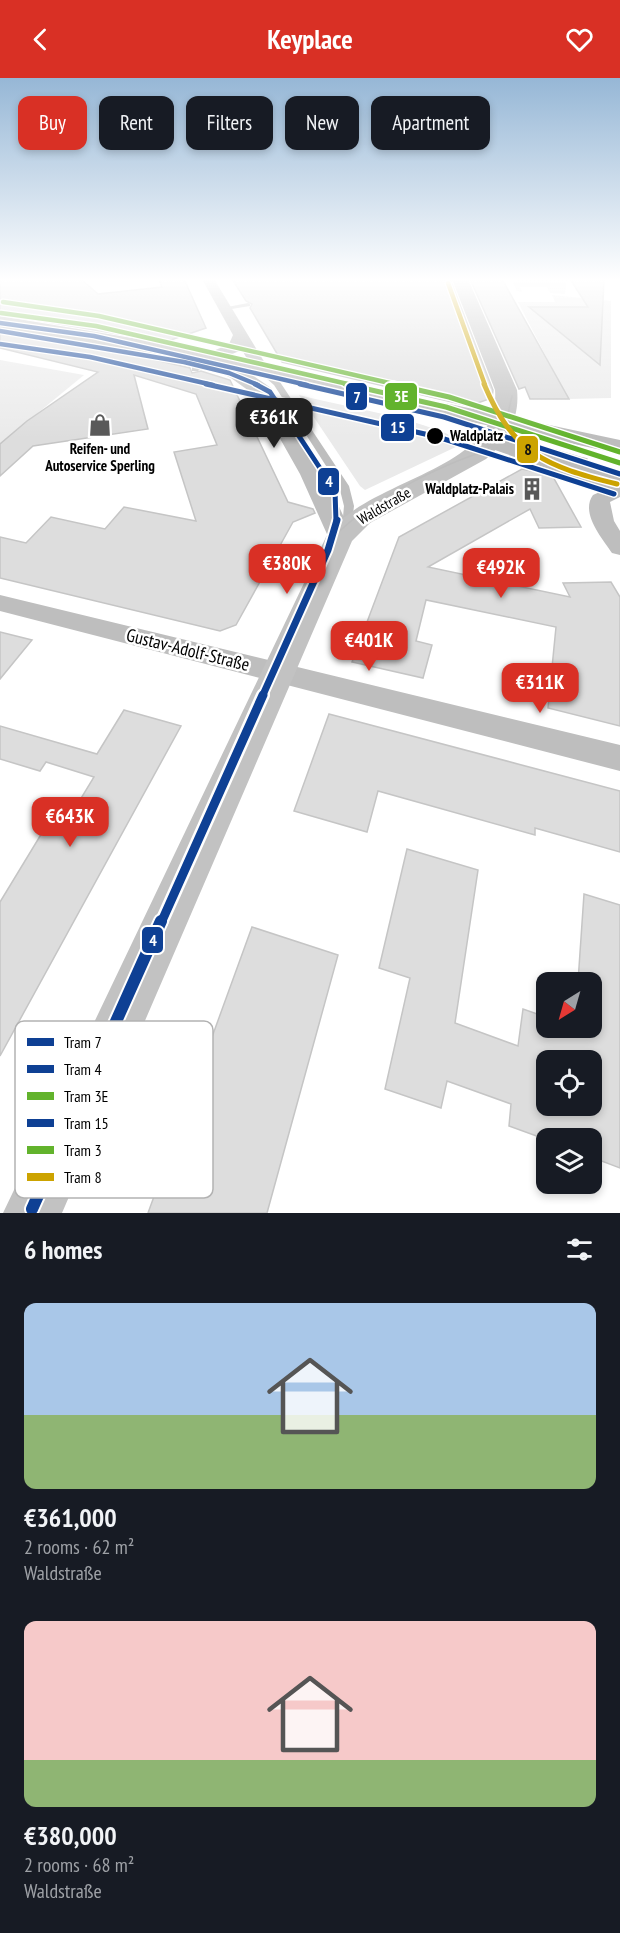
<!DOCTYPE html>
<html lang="en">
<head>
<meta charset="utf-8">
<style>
  body { margin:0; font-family:"PT Sans Narrow",sans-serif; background:#20242c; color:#f1f3f6; height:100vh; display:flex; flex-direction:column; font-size:22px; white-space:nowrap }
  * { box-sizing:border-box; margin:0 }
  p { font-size:20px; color:#9ea1a6 }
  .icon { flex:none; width:33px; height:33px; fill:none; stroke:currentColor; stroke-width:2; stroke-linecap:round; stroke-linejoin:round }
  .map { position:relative; height:1135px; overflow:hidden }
  .panel { display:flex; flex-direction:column; background:#171b24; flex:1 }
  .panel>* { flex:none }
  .guide { position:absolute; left:18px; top:18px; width:585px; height:54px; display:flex; gap:12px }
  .needle { width:39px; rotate:217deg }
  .controls { position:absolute; left:536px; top:894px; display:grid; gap:12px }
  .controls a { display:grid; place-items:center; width:66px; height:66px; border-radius:12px; background:#171b24; box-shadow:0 3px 9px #0003; font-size:30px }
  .price { position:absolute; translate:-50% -51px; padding:0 14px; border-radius:12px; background:#d93025; color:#fff; font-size:20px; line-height:39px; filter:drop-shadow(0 2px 3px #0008) }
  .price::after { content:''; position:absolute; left:50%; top:36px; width:18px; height:14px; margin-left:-9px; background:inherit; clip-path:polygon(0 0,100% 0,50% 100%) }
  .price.on { background:#222; color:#fff }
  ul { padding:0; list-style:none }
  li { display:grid; align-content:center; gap:12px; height:318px; padding:0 24px }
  li span { display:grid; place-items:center; height:186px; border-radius:12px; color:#555 }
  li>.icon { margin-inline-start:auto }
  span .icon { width:108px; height:108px; fill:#fffc; stroke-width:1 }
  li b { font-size:26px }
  h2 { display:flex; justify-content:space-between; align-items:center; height:72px; padding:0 24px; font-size:26px }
  .pill { padding:0 21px; border-radius:12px; background:#171b24; box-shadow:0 3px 9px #0003; font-size:21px; line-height:54px }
  .pill.on { background:#d93025; color:#fff }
  header { display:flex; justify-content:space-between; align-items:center; height:78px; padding:0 24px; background:#d93025; color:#fff; font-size:27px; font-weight:700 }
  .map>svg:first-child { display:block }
</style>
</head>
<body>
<header><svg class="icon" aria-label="back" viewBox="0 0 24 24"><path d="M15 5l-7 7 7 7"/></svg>Keyplace<svg class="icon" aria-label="heart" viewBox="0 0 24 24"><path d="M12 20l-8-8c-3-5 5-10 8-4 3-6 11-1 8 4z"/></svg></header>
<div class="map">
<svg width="620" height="1135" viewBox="0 0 620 1135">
  <rect width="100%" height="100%" fill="#fff"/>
  <g fill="#eaeaea">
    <path d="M520 201H570L572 204H566L565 216 550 215 547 209H520L522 214 517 213 513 205Z"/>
    <path d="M552 217 611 223V320L568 321 518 224H555Z"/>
    <path d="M0 282 84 297 0 366Z"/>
    <path d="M299 317C345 329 420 340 460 362V367L365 412 360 408Z"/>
  </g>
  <g fill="#ddd" stroke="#c5c5c5" stroke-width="1.5" fill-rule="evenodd">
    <path d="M0 201H81L98 216 162 209 159 201H184L206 250 165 264 0 236Z"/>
    <path d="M232 201H450L493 312 492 320 469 328 282 284 250 230 252 226 246 223Z"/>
    <path d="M470 201H502L569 321H530L525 309 519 311Z"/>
    <path d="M570 201H604L600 287 529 229H588Z"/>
    <path d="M0 252 133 274 129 276 190 290 192 295 201 293 230 302 288 424 313 431 315 435 293 444 236 547 220 553 0 500V459L26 465 51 439 105 451 124 429 196 443 174 374 217 367 196 316 134 297 148 351 33 368 0 398V366L27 343 98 294 0 270Z"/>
    <path d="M522 391 552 397 581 449 539 450 530 431 428 489 570 519 563 505 611 504 620 519V648L548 630 556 549 426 522 416 563 432 567 423 600 352 584 399 459Z"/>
    <path d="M0 554 32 562 0 601Z"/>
    <path d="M124 632 181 648 0 978V824L48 745 63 750 94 699 46 684 40 693 0 681V648L97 676Z"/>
    <path d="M329 636 620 713V774L535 750V757L378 713 367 754 294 733Z"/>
    <path d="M407 771 478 792 455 945 518 968 523 931 546 939V950H591V904H578L584 816 620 827V1090L591 1079V1060H542L509 1048 511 1026 447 1003 441 1030 385 1011 410 900 379 890ZM546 982H591V1028H546Z"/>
    <path d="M252 849 338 877 267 1135H148Z"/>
  </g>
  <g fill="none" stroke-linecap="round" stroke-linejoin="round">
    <g fill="#bebebe" fill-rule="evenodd">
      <path d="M248 225 250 226V228L225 232 222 230Z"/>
      <path d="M204 279 211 281 198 293H192V289Z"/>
      <path d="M258 289H264L280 304 349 408 354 428 351 452 347 453 342 450 344 428 339 408 274 307 258 293Z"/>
    </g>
    <g fill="#bebebe" fill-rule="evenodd">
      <path d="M202 201H214L268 290 266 293H254L242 272 212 284H202L199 281 202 278 229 266 233 257Z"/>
      <path d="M620 405V419L610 424 614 443 620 453V477L612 475C602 460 580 435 593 417Z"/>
      <path d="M0 517 620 667V693L0 533Z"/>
    </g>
    <path fill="#bebebe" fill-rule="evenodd" d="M207 275 245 292 271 310 324 396 353 459 349 465 340 467 331 465 300 396 256 318 231 300 200 285 197 281 200 277Z"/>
    <path fill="#c2c2c2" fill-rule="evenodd" d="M452 201H468L517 312C520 340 507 363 486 381L370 445 352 463 62 1135H3L326 459C364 400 502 394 495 312Z"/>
    <g fill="#bdbdbd" fill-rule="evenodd">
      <path d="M0 238 156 264 620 362V376L156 276 0 250Z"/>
      <path d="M480 352 620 399V416L472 364 468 359 472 354Z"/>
    </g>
    <g stroke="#bdbdbd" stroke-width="1.5">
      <path d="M487 373 505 348 512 318"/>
      <path d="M335 458C366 423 467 371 514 367 539 365 564 375 587 381"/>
    </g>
    <g stroke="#fff" stroke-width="7">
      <path id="tram-1-far1" d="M0 245 94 258 307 307"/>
    </g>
    <g stroke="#fff" stroke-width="8">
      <path id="tram-1" d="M300 306 444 339 620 396"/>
    </g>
    <g stroke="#fff" stroke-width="7">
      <path id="tram-2-far4" d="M0 253 184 284 229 295 258 307"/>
    </g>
    <g stroke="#fff" stroke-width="8">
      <path id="tram-2-far3" d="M255 306 270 314 335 413 336 443"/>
    </g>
    <g stroke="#fff" stroke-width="11">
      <path id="tram-2-far2" d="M262 619 328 472 337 442"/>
    </g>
    <g stroke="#fff" stroke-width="14">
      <path id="tram-2-far1" d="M161 845 263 617"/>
    </g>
    <g stroke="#fff" stroke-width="16">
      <path id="tram-2" d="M32 1131 161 843"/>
    </g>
    <g stroke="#fff" stroke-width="7">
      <path id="tram-3-far1" d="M1 235 96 248 352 307"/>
    </g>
    <g stroke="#fff" stroke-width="8">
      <path id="tram-3" d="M345 306 446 329 620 385"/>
    </g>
    <g stroke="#fff" stroke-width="7">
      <path id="tram-4-far1" d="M0 266 90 279 213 307"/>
    </g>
    <g stroke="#fff" stroke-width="8">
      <path id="tram-4" d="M206 306 438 359 614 416"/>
    </g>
    <g stroke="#fff" stroke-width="7">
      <path id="tram-5-far1" d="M3 224 99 238 398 307"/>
    </g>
    <g stroke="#fff" stroke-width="8">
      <path id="tram-5" d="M392 306 449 319 620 374"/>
    </g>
    <g stroke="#fff" stroke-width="7">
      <path id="tram-6-far1" d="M448 205 485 307"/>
    </g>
    <g stroke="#fff" stroke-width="8">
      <path id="tram-6" d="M484 306C514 377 546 388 617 406"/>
    </g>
    <use href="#tram-1-far1" stroke="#0e4094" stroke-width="4.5"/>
    <use href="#tram-1" stroke="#0e4094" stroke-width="5"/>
    <use href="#tram-2-far4" stroke="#0e4094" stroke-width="4.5"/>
    <use href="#tram-2-far3" stroke="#0e4094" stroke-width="5"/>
    <use href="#tram-2-far2" stroke="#0e4094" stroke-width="7"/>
    <use href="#tram-2-far1" stroke="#0e4094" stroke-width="9"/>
    <use href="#tram-2" stroke="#0e4094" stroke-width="12"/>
    <use href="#tram-3-far1" stroke="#62b32c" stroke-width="4.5"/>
    <use href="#tram-3" stroke="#62b32c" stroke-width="5"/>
    <use href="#tram-4-far1" stroke="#0e4094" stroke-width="4.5"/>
    <use href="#tram-4" stroke="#0e4094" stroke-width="5"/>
    <use href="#tram-5-far1" stroke="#62b32c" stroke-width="4.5"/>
    <use href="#tram-5" stroke="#62b32c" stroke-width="5"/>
    <use href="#tram-6-far1" stroke="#cca300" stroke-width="4.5"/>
    <use href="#tram-6" stroke="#cca300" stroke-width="5"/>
  </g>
  <linearGradient id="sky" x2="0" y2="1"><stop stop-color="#96b7d6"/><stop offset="0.56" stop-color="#fff"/><stop offset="1" stop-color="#fff" stop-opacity="0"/></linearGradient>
  <rect width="620" height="360" fill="url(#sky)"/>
  <defs>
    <g id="shop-bare" transform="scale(1.8)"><path d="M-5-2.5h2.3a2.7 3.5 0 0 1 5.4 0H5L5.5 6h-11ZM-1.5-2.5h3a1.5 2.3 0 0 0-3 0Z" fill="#595959" stroke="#fff" stroke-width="2.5" paint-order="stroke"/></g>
    <g id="building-bare" transform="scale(1.8)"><path d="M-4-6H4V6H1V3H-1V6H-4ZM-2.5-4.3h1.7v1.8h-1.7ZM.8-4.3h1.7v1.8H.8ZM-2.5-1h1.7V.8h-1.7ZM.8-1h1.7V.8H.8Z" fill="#595959" stroke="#fff" stroke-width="2.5" paint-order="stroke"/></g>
  </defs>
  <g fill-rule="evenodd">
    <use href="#shop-bare" x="100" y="347"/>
    <use href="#building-bare" x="532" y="411"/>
  </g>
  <circle fill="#000" stroke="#fff" stroke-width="2" cx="435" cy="358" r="9"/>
  <g text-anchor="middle" stroke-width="5" stroke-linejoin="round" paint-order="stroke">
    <g font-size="15" font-weight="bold" fill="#000" stroke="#fff" text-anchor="start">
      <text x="450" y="363">Waldplatz</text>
    </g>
    <g font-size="15" font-weight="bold" fill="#000" stroke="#fff">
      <text x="100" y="376">Reifen- und<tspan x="100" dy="17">Autoservice Sperling</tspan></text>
      <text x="514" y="416" text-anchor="end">Waldplatz-Palais</text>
    </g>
    <g font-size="15" fill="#000" stroke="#fff">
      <text transform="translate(384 428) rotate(-30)" y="5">Waldstraße</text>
    </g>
    <g font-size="18" fill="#000" stroke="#fff">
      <text transform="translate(188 572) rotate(14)" y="6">Gustav-Adolf-Straße</text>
    </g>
  </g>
  <rect x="15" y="943" width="198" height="177" rx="9" fill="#fff" stroke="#b2b2b2" stroke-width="1.5"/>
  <rect x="27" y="960" width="27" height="8" fill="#0e4094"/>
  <rect x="27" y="987" width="27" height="8" fill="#0e4094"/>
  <rect x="27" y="1014" width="27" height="8" fill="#62b32c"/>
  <rect x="27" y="1041" width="27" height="8" fill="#0e4094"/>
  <rect x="27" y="1068" width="27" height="8" fill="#62b32c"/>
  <rect x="27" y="1095" width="27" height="8" fill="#cca300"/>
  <g font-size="16" fill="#000">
    <text x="64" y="970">Tram 7</text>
    <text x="64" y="997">Tram 4</text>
    <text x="64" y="1024">Tram 3E</text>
    <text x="64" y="1051">Tram 15</text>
    <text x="64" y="1078">Tram 3</text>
    <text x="64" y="1105">Tram 8</text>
  </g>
  <g stroke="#fff" stroke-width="2">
    <rect x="384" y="304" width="34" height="29" rx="6" fill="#62b32c"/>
    <rect x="345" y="304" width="23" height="29" rx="6" fill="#0e4094"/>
    <rect x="380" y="335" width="35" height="29" rx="6" fill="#0e4094"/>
    <rect x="516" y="357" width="23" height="29" rx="6" fill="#cca300"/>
    <rect x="317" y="389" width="23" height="29" rx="6" fill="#0e4094"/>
    <rect x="141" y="848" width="23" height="28" rx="6" fill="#0e4094"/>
  </g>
  <g font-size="16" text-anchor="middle" font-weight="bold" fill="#fff">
    <text x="401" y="324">3E</text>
    <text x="357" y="325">7</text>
    <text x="398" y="355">15</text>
    <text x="329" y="409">4</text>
    <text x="153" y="868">4</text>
  </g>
  <g font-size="16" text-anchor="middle" font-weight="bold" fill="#111">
    <text x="528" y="377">8</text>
  </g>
</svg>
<div class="controls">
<a><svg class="needle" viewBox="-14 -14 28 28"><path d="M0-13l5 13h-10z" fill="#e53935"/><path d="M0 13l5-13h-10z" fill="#9ea1a6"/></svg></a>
<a><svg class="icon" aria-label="locate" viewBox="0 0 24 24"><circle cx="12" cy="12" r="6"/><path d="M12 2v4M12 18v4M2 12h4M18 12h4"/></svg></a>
<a><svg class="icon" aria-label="layers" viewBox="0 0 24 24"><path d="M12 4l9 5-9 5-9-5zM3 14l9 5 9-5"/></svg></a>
</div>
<b class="price on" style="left:274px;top:371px">€361K</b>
<b class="price" style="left:287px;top:517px">€380K</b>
<b class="price" style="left:501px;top:521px">€492K</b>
<b class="price" style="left:369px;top:594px">€401K</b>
<b class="price" style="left:540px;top:636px">€311K</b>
<b class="price" style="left:70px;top:770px">€643K</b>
<div class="guide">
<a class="pill on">Buy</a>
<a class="pill">Rent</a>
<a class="pill">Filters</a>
<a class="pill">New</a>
<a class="pill">Apartment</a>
</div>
</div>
<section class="panel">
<h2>6 homes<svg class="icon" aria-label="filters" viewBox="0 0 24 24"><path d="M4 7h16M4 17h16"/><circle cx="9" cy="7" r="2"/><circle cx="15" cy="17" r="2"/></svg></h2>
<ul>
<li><span style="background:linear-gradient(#a9c7e8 60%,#8fb573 0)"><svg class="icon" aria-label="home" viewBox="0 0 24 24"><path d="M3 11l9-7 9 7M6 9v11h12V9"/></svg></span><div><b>€361,000</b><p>2 rooms · 62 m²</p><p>Waldstraße</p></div></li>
<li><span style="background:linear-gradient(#f6c9c9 75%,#8fb573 0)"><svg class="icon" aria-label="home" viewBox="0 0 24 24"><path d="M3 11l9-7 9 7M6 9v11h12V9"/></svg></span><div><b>€380,000</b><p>2 rooms · 68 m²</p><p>Waldstraße</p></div></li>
</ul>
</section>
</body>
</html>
